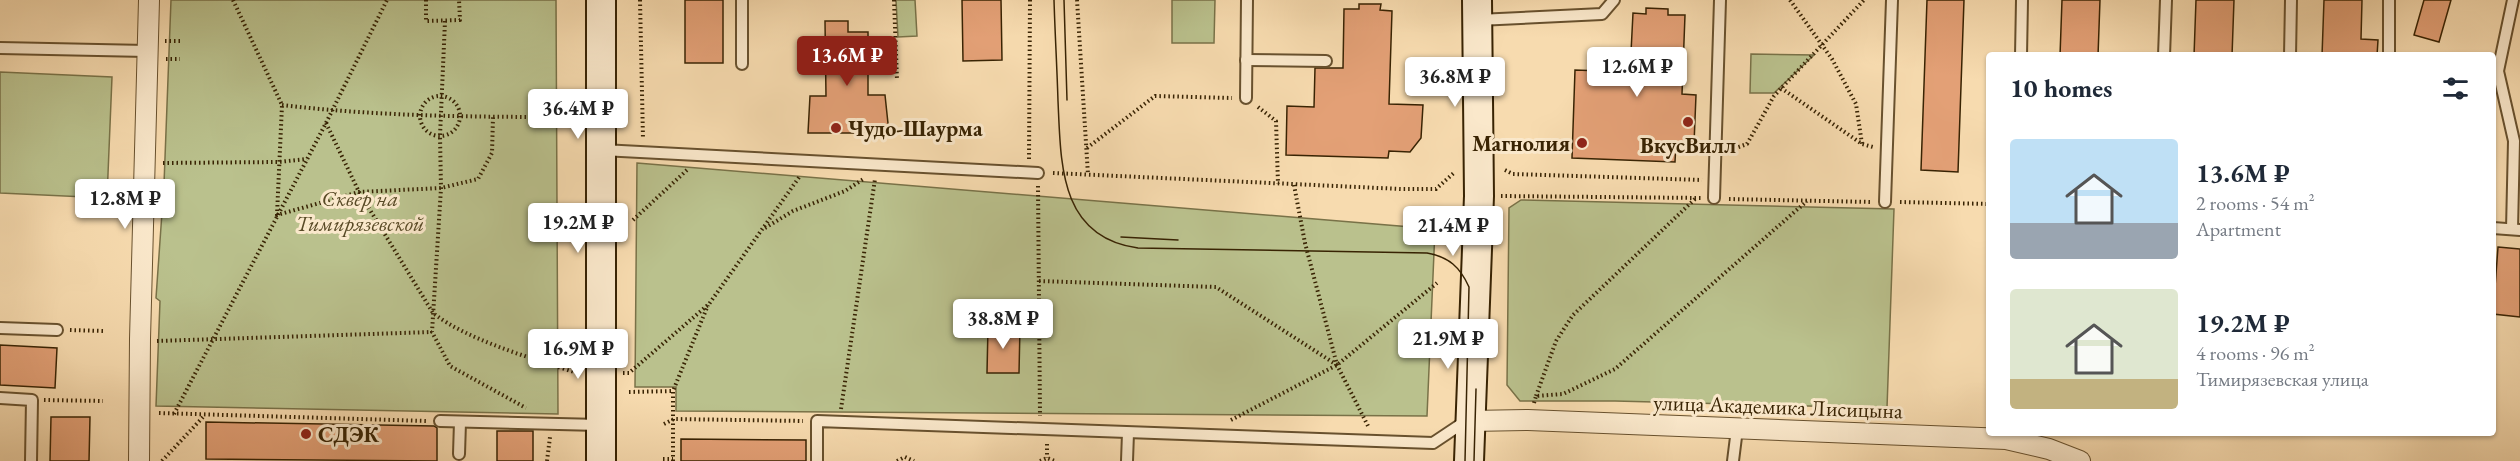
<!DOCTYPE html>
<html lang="en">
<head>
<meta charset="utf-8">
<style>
  body { margin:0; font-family:"EB Garamond",serif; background:#f6f6f7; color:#1f2937; height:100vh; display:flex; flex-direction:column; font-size:22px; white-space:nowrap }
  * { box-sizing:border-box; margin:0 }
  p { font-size:20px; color:#747a83 }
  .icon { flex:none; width:33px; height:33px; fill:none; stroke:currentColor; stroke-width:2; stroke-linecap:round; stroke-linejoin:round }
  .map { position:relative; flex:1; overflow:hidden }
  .side { position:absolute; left:1986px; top:52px; width:510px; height:384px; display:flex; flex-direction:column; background:#fff; border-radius:6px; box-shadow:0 2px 4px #0004 }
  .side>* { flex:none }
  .price { position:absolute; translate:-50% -51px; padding:0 14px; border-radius:6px; background:#fff; color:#222; font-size:20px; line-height:39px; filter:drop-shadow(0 2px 3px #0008) }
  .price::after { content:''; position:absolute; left:50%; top:36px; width:18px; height:14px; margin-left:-9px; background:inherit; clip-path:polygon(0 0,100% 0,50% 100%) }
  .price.current { background:#8f2418; color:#fff }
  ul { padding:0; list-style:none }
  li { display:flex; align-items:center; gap:18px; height:150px; padding:0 24px }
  li span { display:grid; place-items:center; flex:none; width:168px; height:120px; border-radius:6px; color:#555 }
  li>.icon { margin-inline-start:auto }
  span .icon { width:72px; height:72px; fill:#fffc; stroke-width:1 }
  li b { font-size:26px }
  h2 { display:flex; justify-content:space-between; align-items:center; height:72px; padding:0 24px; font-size:26px }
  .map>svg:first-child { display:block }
</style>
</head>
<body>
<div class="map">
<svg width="2520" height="461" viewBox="0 0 2520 461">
  <rect width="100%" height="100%" fill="#f7dbaf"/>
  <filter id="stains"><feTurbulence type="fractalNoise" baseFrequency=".00333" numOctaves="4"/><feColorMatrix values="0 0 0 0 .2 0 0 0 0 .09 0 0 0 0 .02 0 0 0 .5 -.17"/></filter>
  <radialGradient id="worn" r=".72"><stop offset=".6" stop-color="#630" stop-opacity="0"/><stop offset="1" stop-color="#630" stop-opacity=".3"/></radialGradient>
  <g fill="#bac18d" stroke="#797248" stroke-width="1.5">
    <path d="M171 0H556L558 414 156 406 160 301 156 298 164 184Z"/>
    <path d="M896 0H915L917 36 898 37Z"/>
    <path d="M1172 0H1215L1214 43H1172Z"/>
    <path d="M1751 54 1814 55 1774 93H1750Z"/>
    <path d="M0 72 112 77 107 198 0 193Z"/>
    <path d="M637 163 1435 229 1427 416 676 411V387H635Z"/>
    <path d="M1521 200 1894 209 1887 408 1615 401H1520L1507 385 1509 208Z"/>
  </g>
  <g fill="#e3a076" stroke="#382303" stroke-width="1.5">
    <rect x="685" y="0" width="38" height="63"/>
    <path d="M962 0H1001L1002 60 963 61Z"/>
    <path d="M1927 0H1964L1958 172 1921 170Z"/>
    <path d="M2062 0H2100L2098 56H2060Z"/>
    <path d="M2196 0H2234L2232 56H2194Z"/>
    <path d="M2324 0H2362L2361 39 2378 40 2377 56H2322Z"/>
    <path d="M2424 0H2451L2439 42 2414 35Z"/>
    <path d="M1359 4H1381L1380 10 1392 11 1389 104 1423 105 1421 138 1410 152 1389 151 1388 158 1286 155 1287 106 1314 107 1315 68H1343L1344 9H1359Z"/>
    <path d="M1646 8 1668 9V15H1685L1682 94 1696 95 1694 144 1676 143 1675 162 1572 158 1575 70 1630 72 1633 13 1646 14Z"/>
    <path d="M825 21H848V32H868V95H885L889 133H808L810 96H826Z"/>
    <path d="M2498 247 2520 249V317L2493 314Z"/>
    <path d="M988 327H1020L1019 373H987Z"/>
    <path d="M0 345 57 348 55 388 0 385Z"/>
    <path d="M51 417H90L89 461H50Z"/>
    <path d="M206 422 434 426 437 428V461L206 459Z"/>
    <rect x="497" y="431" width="36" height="30"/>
    <path d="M681 439 806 440V461H681Z"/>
  </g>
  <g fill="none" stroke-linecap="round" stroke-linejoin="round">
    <g stroke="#68512e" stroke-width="14">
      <g id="lane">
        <path d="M742 0V64"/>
        <path d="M1478 20 1602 14 1614 0"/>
        <path d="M0 48 147 51"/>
        <path d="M2021 56 2022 0"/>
        <path d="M2164 56 2166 0"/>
        <path d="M2290 56 2291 0"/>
        <path d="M2389 56V0"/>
        <path d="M1246 60 1326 61"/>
        <path d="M1246 98 1247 0"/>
        <path d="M602 150 1038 173"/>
        <path d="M1714 198 1720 0"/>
        <path d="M1885 202 1892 0"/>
        <path d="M2493 228 2520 230"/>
        <path d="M2512 229 2514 141 2498 71 2513 0"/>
        <path d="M0 328 57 330"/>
        <path d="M0 398 32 400 31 461"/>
        <path d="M440 421 599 425"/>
        <path d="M459 454 460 422"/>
        <path d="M817 461V421L1433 443 1466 421"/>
        <path d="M1127 461 1128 433"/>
        <path d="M1733 461 1737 429"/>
      </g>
    </g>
    <g stroke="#68512e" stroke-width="22">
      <g id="street">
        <path d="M1470 421 1528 420 2006 439 2049 449 2080 461"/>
        <path d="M139 461 140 339 149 0"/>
      </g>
    </g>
    <g stroke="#382303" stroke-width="32">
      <g id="secondary">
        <path d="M601 0V461"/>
        <path d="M1469 461 1479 196 1477 0"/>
      </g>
    </g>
    <g stroke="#382303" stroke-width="4" stroke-dasharray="1.5 3" stroke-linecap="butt">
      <path d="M233 0 282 105 277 215 359 192 441 188 478 179 492 153 493 117"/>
      <path d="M426 0V21L460 20 459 0"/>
      <path d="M640 0 643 139"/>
      <path d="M894 0 897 80"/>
      <path d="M1077 0 1088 175"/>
      <path d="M1790 0 1832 59 1856 104 1862 144"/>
      <path d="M445 21 440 136 441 188 432 332 450 366 526 408"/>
      <path d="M165 41H181"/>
      <path d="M166 59H180"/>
      <path d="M1781 88 1862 144 1873 147"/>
      <circle cx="440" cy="116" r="20"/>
      <path d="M282 105C375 116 468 117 562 117"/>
      <path d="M1258 107 1276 121 1278 184"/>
      <path d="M326 123 359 192 433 313C467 340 534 359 577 373"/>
      <path d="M1087 148 1155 96 1232 98"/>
      <path d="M1730 150 1747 144 1774 96 1864 0"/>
      <path d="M1029 159 1030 0"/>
      <path d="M163 163 278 162 307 159"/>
      <path d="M1505 170 1513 174 1702 180"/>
      <path d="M1053 173 1401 189H1436L1455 172"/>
      <path d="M1294 185 1305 243 1337 365 1368 426"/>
      <path d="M1038 186 1040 416"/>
      <path d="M1501 196 1701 198"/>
      <path d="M1729 199 1872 202"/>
      <path d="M1900 202 1989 204"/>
      <path d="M633 220 687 170"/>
      <path d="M765 228 793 211 845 191 865 178"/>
      <path d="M1039 281 1216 287 1337 365"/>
      <path d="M70 330 104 331"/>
      <path d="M157 341 432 332"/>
      <path d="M623 373H629L709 304 800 176"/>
      <path d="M629 392 673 391"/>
      <path d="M1536 396 1556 341 1573 315 1696 198"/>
      <path d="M44 400 103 401"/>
      <path d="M1534 403 1536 396 1563 394 1615 369 1807 201"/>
      <path d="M841 409 875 179"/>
      <path d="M159 413 427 421"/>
      <path d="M174 414 326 123 387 0"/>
      <path d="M1231 420 1337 365 1437 283"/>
      <path d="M664 424 674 419 803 421"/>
      <path d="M1047 444V458"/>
      <path d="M663 459H673"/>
      <path d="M162 461 204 416"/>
      <path d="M547 461 550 437"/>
      <path d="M673 461V391L708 305"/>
      <path d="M897 461 905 457 914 461"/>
      <path d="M1040 461 1047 458 1055 461"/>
    </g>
    <use href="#lane" stroke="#fae8cb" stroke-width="10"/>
    <use href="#street" stroke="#fae8cb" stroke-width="20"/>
    <use href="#secondary" stroke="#fae8cb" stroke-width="28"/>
    <g stroke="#382303" stroke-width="1.5">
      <path d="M1054 0C1055 34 1057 67 1058 101 1061 164 1059 237 1138 248L1427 253C1449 257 1460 267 1469 287L1465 461"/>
      <path d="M1064 0 1067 100"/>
      <path d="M1121 237 1178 240"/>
      <path d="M1474 461 1476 389"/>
    </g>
  </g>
  <g fill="#8f2418" stroke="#fae8cb" stroke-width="2">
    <circle cx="1688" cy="122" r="6"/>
    <circle cx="836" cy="128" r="6"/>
    <circle cx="1582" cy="143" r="6"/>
    <circle cx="306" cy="434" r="6"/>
  </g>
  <g text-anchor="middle" stroke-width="6" stroke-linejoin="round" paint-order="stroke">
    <g font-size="22" font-weight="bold" fill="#382303" stroke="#fae8cb" text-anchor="start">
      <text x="848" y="136">Чудо-Шаурма</text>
      <text x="1570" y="151" text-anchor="end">Магнолия</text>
      <text x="1688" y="153" text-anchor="middle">ВкусВилл</text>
      <text x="318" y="442">СДЭК</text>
    </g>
    <g font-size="22" font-style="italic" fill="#584a26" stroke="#fae8cb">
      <text x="360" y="206">Сквер на<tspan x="360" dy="25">Тимирязевской</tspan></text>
    </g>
    <g font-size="22" fill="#382303" stroke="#fae8cb">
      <text transform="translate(1778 406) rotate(2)" y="8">улица Академика Лисицына</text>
    </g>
  </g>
  <rect width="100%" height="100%" filter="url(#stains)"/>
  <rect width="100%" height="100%" fill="url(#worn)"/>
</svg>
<b class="price current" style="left:847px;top:87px">13.6M ₽</b>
<b class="price" style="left:1637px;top:98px">12.6M ₽</b>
<b class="price" style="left:1455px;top:108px">36.8M ₽</b>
<b class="price" style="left:578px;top:140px">36.4M ₽</b>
<b class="price" style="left:125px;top:230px">12.8M ₽</b>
<b class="price" style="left:578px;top:254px">19.2M ₽</b>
<b class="price" style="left:1453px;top:257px">21.4M ₽</b>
<b class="price" style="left:1003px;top:350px">38.8M ₽</b>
<b class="price" style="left:1448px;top:370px">21.9M ₽</b>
<b class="price" style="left:578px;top:380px">16.9M ₽</b>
<section class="side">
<h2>10 homes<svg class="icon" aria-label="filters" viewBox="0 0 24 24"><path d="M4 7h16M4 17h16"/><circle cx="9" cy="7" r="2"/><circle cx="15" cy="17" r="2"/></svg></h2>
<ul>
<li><span style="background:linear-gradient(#bfe0f5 70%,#9aa5b1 0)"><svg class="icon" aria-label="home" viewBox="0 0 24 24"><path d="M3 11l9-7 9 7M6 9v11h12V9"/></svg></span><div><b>13.6M ₽</b><p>2 rooms · 54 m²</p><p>Apartment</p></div></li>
<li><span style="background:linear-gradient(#dfe7d0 75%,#c2b280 0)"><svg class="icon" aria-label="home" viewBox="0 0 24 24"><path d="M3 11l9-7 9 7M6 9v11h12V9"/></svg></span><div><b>19.2M ₽</b><p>4 rooms · 96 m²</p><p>Тимирязевская улица</p></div></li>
</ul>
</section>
</div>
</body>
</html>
